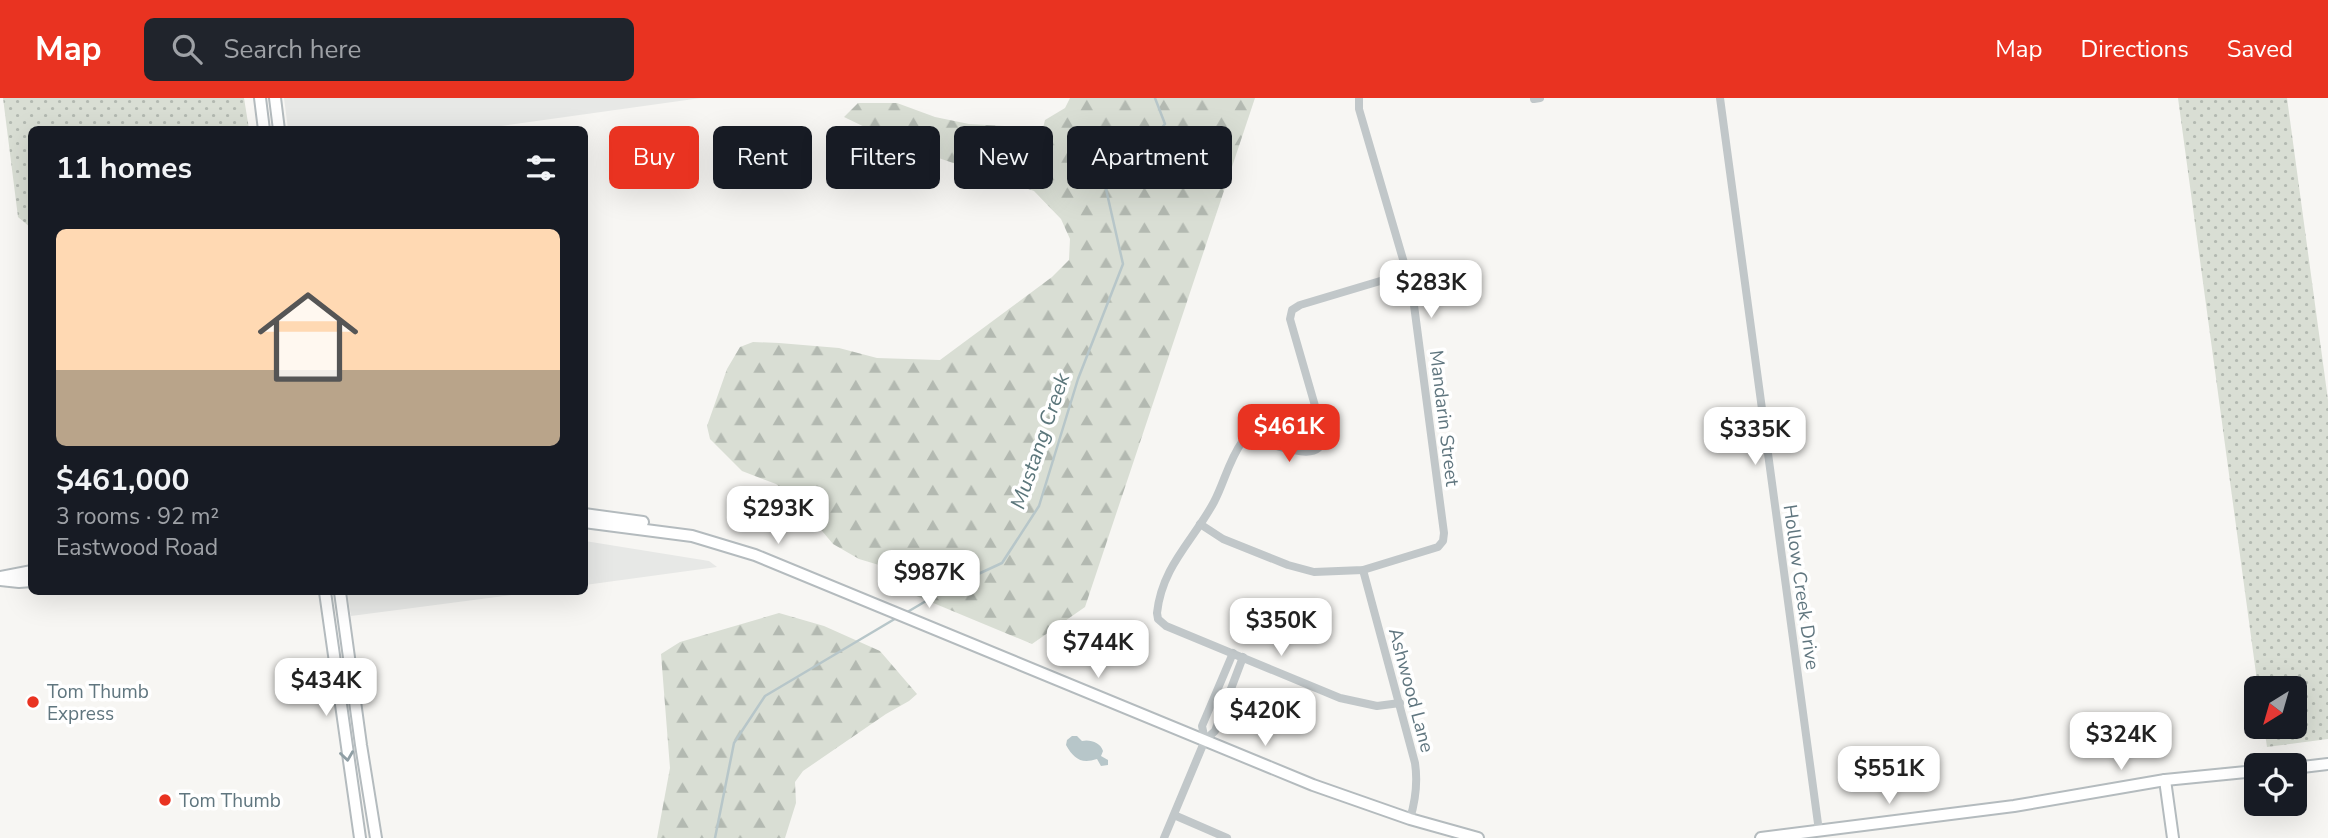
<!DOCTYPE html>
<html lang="en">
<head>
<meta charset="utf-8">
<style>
  body { margin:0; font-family:"Nunito Sans",sans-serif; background:#20242c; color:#f1f3f6; height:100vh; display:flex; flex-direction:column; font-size:26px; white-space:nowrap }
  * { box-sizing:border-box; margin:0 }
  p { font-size:23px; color:#9ea1a6 }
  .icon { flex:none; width:38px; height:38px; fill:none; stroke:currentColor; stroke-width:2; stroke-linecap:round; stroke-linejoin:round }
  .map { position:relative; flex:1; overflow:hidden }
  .drawer { position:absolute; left:28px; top:28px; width:560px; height:469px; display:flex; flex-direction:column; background:#171b24; border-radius:10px; box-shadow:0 7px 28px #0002 }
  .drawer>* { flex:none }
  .hud { position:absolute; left:609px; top:28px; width:665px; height:63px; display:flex; gap:14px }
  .needle { width:46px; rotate:217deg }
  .tools { position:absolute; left:2244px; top:578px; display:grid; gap:14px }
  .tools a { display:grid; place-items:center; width:63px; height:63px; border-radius:10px; background:#171b24; box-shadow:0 7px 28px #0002; font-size:35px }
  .price { position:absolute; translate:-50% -60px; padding:0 16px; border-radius:14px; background:#fff; color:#222; font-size:23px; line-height:46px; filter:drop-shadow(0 2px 4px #0008) }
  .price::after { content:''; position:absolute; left:50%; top:42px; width:21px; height:16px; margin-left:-10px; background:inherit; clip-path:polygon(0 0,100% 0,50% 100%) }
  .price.active { background:#e93321; color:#fff }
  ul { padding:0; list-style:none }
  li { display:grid; align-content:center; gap:14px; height:371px; padding:0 28px }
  li span { display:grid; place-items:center; height:217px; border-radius:10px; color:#555 }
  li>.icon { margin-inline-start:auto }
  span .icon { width:126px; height:126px; fill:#fffc; stroke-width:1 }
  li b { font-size:30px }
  h2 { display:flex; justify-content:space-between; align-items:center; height:84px; padding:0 28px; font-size:30px }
  .chip { padding:0 24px; border-radius:10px; background:#171b24; box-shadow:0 7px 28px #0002; font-size:24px; line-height:63px }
  .chip.active { background:#e93321; color:#fff }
  header { display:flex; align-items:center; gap:42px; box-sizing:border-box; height:98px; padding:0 35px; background:#e93321; color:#fff }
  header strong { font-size:33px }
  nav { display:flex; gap:38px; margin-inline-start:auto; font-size:24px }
  .search { width:490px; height:63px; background:#20242c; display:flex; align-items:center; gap:18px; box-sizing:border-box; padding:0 24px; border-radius:10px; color:#9ea1a6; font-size:26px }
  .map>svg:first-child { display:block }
</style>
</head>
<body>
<header>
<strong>Map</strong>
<div class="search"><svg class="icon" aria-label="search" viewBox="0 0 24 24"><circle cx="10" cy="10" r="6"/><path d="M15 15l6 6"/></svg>Search here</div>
<nav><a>Map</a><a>Directions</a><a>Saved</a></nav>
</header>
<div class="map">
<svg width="2328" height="740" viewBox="0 0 2328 740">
  <defs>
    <pattern id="grass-dots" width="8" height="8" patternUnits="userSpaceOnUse" patternTransform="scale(1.75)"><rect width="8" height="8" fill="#d9ded4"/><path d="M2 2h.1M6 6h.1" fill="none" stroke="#b3b9b1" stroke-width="1.8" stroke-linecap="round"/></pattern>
    <pattern id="forest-firs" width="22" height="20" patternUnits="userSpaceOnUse" patternTransform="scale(1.75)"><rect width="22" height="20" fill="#d9ded4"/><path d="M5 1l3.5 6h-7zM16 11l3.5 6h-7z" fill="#b3b9b1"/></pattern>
  </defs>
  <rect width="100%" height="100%" fill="#f7f6f3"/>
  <g fill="#e7e8e6">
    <path d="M284 0H701L473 32 288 31Z"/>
    <path d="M585 443 709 463 717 469 585 487Z"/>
    <path d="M347 494H534L351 518Z"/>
  </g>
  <g fill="url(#grass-dots)">
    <path d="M3 0H244L249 31 32 32 31 130 18 119Z"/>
    <path d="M2178 0H2287L2328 302V641L2267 649 2264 628H2294V590H2258Z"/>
  </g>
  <g fill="url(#forest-firs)">
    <path d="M1070 0H1255L1085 509 1032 546 890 487 879 467 859 461 833 446 797 403 776 386 742 373 710 341 707 328 727 271 740 249 753 244 779 245 839 250 877 260 940 262 1052 179 1069 162 1070 141 1061 121 1034 93 904 48 844 19 858 5H897L935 19 969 26 1043 30 1045 22 1065 10Z"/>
    <path d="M779 515 824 528 880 553 917 596 909 603 886 616 803 673 795 684 796 705 785 740H657L670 670 661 556 680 544Z"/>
  </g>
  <path fill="#b7c6c9" d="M1072 638H1077L1082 643C1090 641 1101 645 1103 653L1101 658 1108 662V667L1101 668 1097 661C1081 666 1074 661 1066 647L1067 642Z"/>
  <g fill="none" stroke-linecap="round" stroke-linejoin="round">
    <g stroke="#b7c6c9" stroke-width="2.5">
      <path d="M904 516 948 490 1002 465 1039 408 1078 281 1123 166 1106 91 1165 26 1155 0"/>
      <path d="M715 740 734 645 765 598 898 519"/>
    </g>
    <g stroke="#b4bbbe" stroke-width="14">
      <g id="secondary">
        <path d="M260 0 264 32"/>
        <path d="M275 0 279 32"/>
        <path d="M584 416 643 424"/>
        <path d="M584 424 692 438 755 457 1313 687 1410 721 1478 740"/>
        <path d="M0 479 32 473"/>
        <path d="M0 482 19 484 32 483"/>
        <path d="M325 494 360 740"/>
        <path d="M340 494 361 647 376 740"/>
        <path d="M2294 670 2328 666"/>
        <path d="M2165 682 2173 740"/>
        <path d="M1761 740 2014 708 2165 682 2256 673"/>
      </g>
    </g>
    <g stroke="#c1c7c9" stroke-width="8">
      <path d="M1720 0 1819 733"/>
      <path d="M1534 1 1540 0"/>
      <path d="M1200 426 1223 441 1288 467 1314 474 1363 472 1438 449 1443 443 1444 435 1412 192 1359 11V0"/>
      <path d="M1363 472 1415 665C1418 685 1416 701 1410 721"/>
      <path d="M1400 605 1377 608 1340 600 1166 528 1158 521 1157 515C1162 468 1193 443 1214 404 1224 385 1229 362 1242 344 1259 334 1318 374 1324 339L1290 221 1292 212 1300 207 1407 175"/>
      <path d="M1205 642 1202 628 1233 555"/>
      <path d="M1174 717 1227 740"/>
      <path d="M1164 740 1205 642 1215 633 1243 559"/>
    </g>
    <use href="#secondary" stroke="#fff" stroke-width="10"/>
  </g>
  <defs><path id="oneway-chevron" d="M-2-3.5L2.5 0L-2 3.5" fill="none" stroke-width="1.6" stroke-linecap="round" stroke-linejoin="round" transform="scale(1.75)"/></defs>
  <use stroke="#909fa5" href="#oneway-chevron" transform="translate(347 658) rotate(82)"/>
  <g fill="#e93321" stroke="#fff" stroke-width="2.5">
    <circle cx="33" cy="604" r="7"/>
    <circle cx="165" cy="702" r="7"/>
  </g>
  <g text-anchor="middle" stroke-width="7" stroke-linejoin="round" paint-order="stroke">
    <g font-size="19" fill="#60767f" stroke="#fff">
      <text transform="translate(1445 320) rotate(83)" y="7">Mandarin Street</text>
      <text transform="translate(1802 489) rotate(82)" y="7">Hollow Creek Drive</text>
      <text transform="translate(1412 592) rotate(75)" y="7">Ashwood Lane</text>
    </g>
    <g font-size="19" fill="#60767f" stroke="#fff" text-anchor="start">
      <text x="47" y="600">Tom Thumb<tspan x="47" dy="22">Express</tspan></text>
      <text x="179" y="709">Tom Thumb</text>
    </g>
    <g font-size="21" font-style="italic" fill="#5b767b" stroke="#fff">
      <text transform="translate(1040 343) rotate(-71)" y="7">Mustang Creek</text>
    </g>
  </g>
</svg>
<div class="tools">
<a><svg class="needle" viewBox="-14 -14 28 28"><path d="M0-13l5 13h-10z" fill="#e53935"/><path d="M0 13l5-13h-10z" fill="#9ea1a6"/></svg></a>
<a><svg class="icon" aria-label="locate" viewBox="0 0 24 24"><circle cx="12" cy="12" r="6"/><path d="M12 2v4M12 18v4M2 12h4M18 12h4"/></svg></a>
</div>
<b class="price" style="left:1431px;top:222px">$283K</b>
<b class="price active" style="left:1289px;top:366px">$461K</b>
<b class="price" style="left:1755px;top:369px">$335K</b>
<b class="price" style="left:778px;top:448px">$293K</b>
<b class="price" style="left:929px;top:512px">$987K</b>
<b class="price" style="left:1281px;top:560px">$350K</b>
<b class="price" style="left:1098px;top:582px">$744K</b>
<b class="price" style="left:326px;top:620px">$434K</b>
<b class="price" style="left:1265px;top:650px">$420K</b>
<b class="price" style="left:2121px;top:674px">$324K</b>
<b class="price" style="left:1889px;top:708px">$551K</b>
<div class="hud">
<a class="chip active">Buy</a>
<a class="chip">Rent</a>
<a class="chip">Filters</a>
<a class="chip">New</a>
<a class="chip">Apartment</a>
</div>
<section class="drawer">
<h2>11 homes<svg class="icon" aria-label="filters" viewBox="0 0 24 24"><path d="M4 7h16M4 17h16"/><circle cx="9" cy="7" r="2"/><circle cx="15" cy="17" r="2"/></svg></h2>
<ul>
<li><span style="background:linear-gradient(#ffd9b3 65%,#b9a48a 0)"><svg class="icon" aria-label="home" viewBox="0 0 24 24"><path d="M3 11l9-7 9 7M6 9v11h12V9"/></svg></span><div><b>$461,000</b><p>3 rooms · 92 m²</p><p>Eastwood Road</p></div></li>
</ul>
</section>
</div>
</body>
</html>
